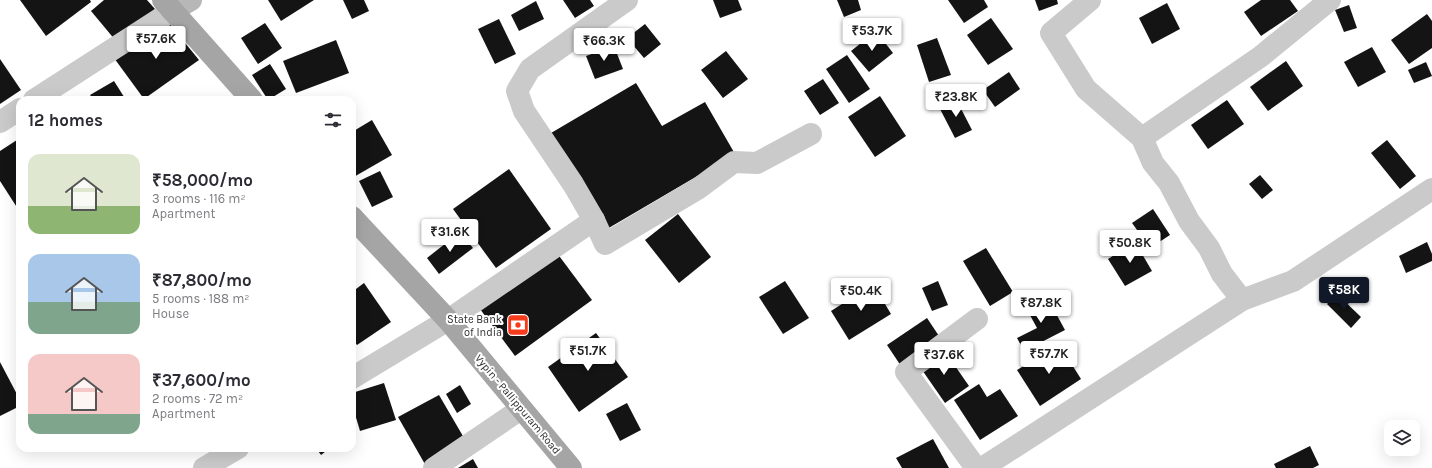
<!DOCTYPE html>
<html lang="en">
<head>
<meta charset="utf-8">
<style>
  body { margin:0; font-family:Karla,sans-serif; background:#f2f2f3; color:#2b2b33; height:100vh; display:flex; flex-direction:column; font-size:15px; white-space:nowrap }
  * { box-sizing:border-box; margin:0 }
  p { font-size:13px; color:#7c7c81 }
  .icon { flex:none; width:22px; height:22px; fill:none; stroke:currentColor; stroke-width:2; stroke-linecap:round; stroke-linejoin:round }
  .map { position:relative; flex:1; overflow:hidden }
  .details { position:absolute; left:16px; top:96px; width:340px; height:356px; display:flex; flex-direction:column; background:#fff; border-radius:12px; box-shadow:0 4px 16px #0002 }
  .details>* { flex:none }
  .buttons { position:absolute; left:1384px; top:420px; display:grid; gap:8px }
  .buttons a { display:grid; place-items:center; width:36px; height:36px; border-radius:8px; background:#fff; box-shadow:0 4px 16px #0002; font-size:20px }
  .price { position:absolute; translate:-50% -34px; padding:0 9px; border-radius:4px; background:#fff; color:#222; font-size:13px; line-height:26px; filter:drop-shadow(0 1px 2px #0008) }
  .price::after { content:''; position:absolute; left:50%; top:24px; width:12px; height:9px; margin-left:-6px; background:inherit; clip-path:polygon(0 0,100% 0,50% 100%) }
  .price.active { background:#111827; color:#fff }
  ul { padding:0; list-style:none }
  li { display:flex; align-items:center; gap:12px; height:100px; padding:0 12px }
  li span { display:grid; place-items:center; flex:none; width:112px; height:80px; border-radius:12px; color:#555 }
  li>.icon { margin-inline-start:auto }
  span .icon { width:48px; height:48px; fill:#fffc; stroke-width:1 }
  li b { font-size:17px }
  h2 { display:flex; justify-content:space-between; align-items:center; height:48px; padding:0 12px; font-size:17px }
  .map>svg:first-child { display:block }
</style>
</head>
<body>
<div class="map">
<svg width="1432" height="468" viewBox="0 0 1432 468">
  <rect width="100%" height="100%" fill="#fff"/>
  <g fill="#141414">
    <path d="M20 0H90L91 2 46 36Z"/>
    <path d="M104 0H147L155 9 116 41 91 11Z"/>
    <path d="M268 0H314L281 21Z"/>
    <path d="M343 0H364L369 11 352 19Z"/>
    <path d="M563 0H590L594 6 575 18Z"/>
    <path d="M713 0H738L742 10 720 18Z"/>
    <path d="M837 0H858L861 10 844 17Z"/>
    <path d="M948 0H984L988 7 964 23Z"/>
    <path d="M1035 0H1057L1058 4 1039 11Z"/>
    <path d="M1261 0H1290L1298 11 1261 36 1244 12Z"/>
    <path d="M536 1 544 19 519 31 511 15Z"/>
    <path d="M1167 3 1180 29 1152 44 1139 18Z"/>
    <path d="M1349 5 1357 28 1344 32 1335 10Z"/>
    <path d="M1427 14 1432 21V48L1409 64 1391 40Z"/>
    <path d="M991 18 1013 49 988 65 967 35Z"/>
    <path d="M499 19 516 54 495 64 478 29Z"/>
    <path d="M168 22 199 60 144 99 114 58Z"/>
    <path d="M265 23 282 48 258 64 241 38Z"/>
    <path d="M645 24 661 44 644 58 627 38Z"/>
    <path d="M876 31 893 53 869 72 851 51Z"/>
    <path d="M937 38 951 75 929 82 917 45Z"/>
    <path d="M336 40 349 73 296 93 283 61Z"/>
    <path d="M614 46 623 69 595 79 586 56Z"/>
    <path d="M1372 47 1386 72 1358 87 1344 62Z"/>
    <path d="M726 51 748 79 723 98 701 70Z"/>
    <path d="M847 55 870 89 849 103 826 69Z"/>
    <path d="M0 59 21 90 0 104Z"/>
    <path d="M1286 61 1303 86 1268 111 1250 87Z"/>
    <path d="M1426 62 1432 76 1414 83 1408 70Z"/>
    <path d="M270 64 286 89 268 100 252 75Z"/>
    <path d="M1009 72 1020 89 995 107 983 90Z"/>
    <path d="M823 79 839 103 820 115 804 91Z"/>
    <path d="M114 81 126 100H94L90 95Z"/>
    <path d="M636 83 662 126 705 102 735 154 607 229 551 133Z"/>
    <path d="M880 96 906 136 875 157 848 117Z"/>
    <path d="M956 99 972 130 955 138 939 107Z"/>
    <path d="M1227 100 1244 124 1208 149 1191 125Z"/>
    <path d="M372 120 392 155 352 178V132Z"/>
    <path d="M20 138V207L18 209 0 181V151Z"/>
    <path d="M1387 140 1416 176 1400 189 1371 153Z"/>
    <path d="M509 169 551 229 496 268 453 209Z"/>
    <path d="M380 171 393 197 372 207 359 181Z"/>
    <path d="M1260 175 1273 190 1262 199 1249 184Z"/>
    <path d="M1153 209 1170 235 1150 248 1132 223Z"/>
    <path d="M678 214 711 257 679 283 645 240Z"/>
    <path d="M460 232 473 248 439 274 427 258Z"/>
    <path d="M1135 242 1152 271 1125 286 1108 259Z"/>
    <path d="M1427 242 1432 254V261L1406 273 1399 256Z"/>
    <path d="M986 248 1013 292 990 306 963 261Z"/>
    <path d="M554 249 592 300 515 356 477 305Z"/>
    <path d="M785 281 809 318 783 334 759 297Z"/>
    <path d="M938 281 948 305 932 311 922 288Z"/>
    <path d="M364 283 391 322 357 345 352 339V292Z"/>
    <path d="M873 284 891 314 849 340 831 311Z"/>
    <path d="M1337 294 1361 317 1351 328 1327 304Z"/>
    <path d="M1046 295 1065 330 1024 351 1017 338 1037 328 1025 306Z"/>
    <path d="M927 318 941 339 901 366 887 345Z"/>
    <path d="M596 333 628 377 579 412 548 367Z"/>
    <path d="M1059 344 1081 379 1040 406 1017 370Z"/>
    <path d="M944 350 969 386 945 403 920 367Z"/>
    <path d="M0 362 20 400V406L0 416Z"/>
    <path d="M384 383 396 420 360 431 352 404V393Z"/>
    <path d="M979 384 987 397 1000 389 1018 416 980 440 954 400Z"/>
    <path d="M460 385 471 404 457 413 446 394Z"/>
    <path d="M439 395 467 443 426 466 398 417Z"/>
    <path d="M627 403 641 430 620 441 606 414Z"/>
    <path d="M933 439 949 468H902L896 458Z"/>
    <path d="M1310 446 1319 465 1313 468H1276L1274 464Z"/>
    <path d="M316 448H330L321 455Z"/>
    <path d="M473 459 478 468H458Z"/>
  </g>
  <g fill="none" stroke-linecap="round" stroke-linejoin="round">
    <g stroke="#cacaca" stroke-width="22">
      <path d="M1090 0 1051 33 1086 89 1142 138 1153 163 1169 183 1189 221 1209 248 1222 274 1242 300"/>
      <path d="M34 100 172 11"/>
      <path d="M0 122 20 109"/>
      <path d="M1142 138 1260 57 1330 0"/>
      <path d="M594 220 573 184 524 111 517 91 530 69 627 0"/>
      <path d="M352 378 448 320 594 220 605 244 699 188 734 162 757 163 811 134"/>
      <path d="M204 468 238 448"/>
      <path d="M434 468 521 409"/>
      <path d="M976 468 906 372 977 319"/>
      <path d="M982 468 1242 300 1293 281 1432 189"/>
    </g>
    <path stroke="#b7b7b7" stroke-width="22" d="M172 11 191 0"/>
    <g stroke="#a5a5a5" stroke-width="22">
      <path d="M163 0 252 100"/>
      <path d="M352 217 448 320 571 468"/>
    </g>
  </g>
  <defs>
    <g id="bank-square" transform="scale(1.15)"><rect x="-9" y="-9" width="18" height="18" rx="4" fill="#f63c1c" stroke="#fff"/><path d="M-6-4H6V4H-6ZM0-2.3a2.3 2.3 0 1 0 0 4.6a2.3 2.3 0 1 0 0-4.6Z" fill="#fff"/></g>
  </defs>
  <g fill-rule="evenodd">
    <use href="#bank-square" x="518" y="325"/>
  </g>
  <g text-anchor="middle" stroke-width="4" stroke-linejoin="round" paint-order="stroke">
    <g font-size="11" fill="#2d2d2d" stroke="#fff" text-anchor="end">
      <text x="502" y="323">State Bank<tspan x="502" dy="13">of India</tspan></text>
    </g>
    <g font-size="11" fill="#2d2d2d" stroke="#fff">
      <text transform="translate(518 404) rotate(50)" y="4">Vypin - Pallippuram Road</text>
    </g>
  </g>
</svg>
<div class="buttons">
<a><svg class="icon" aria-label="layers" viewBox="0 0 24 24"><path d="M12 4l9 5-9 5-9-5zM3 14l9 5 9-5"/></svg></a>
</div>
<b class="price" style="left:872px;top:52px">₹53.7K</b>
<b class="price" style="left:156px;top:60px">₹57.6K</b>
<b class="price" style="left:604px;top:62px">₹66.3K</b>
<b class="price" style="left:956px;top:118px">₹23.8K</b>
<b class="price" style="left:450px;top:253px">₹31.6K</b>
<b class="price" style="left:1130px;top:264px">₹50.8K</b>
<b class="price active" style="left:1344px;top:311px">₹58K</b>
<b class="price" style="left:861px;top:312px">₹50.4K</b>
<b class="price" style="left:1041px;top:324px">₹87.8K</b>
<b class="price" style="left:588px;top:372px">₹51.7K</b>
<b class="price" style="left:1049px;top:375px">₹57.7K</b>
<b class="price" style="left:944px;top:376px">₹37.6K</b>
<section class="details">
<h2>12 homes<svg class="icon" aria-label="filters" viewBox="0 0 24 24"><path d="M4 7h16M4 17h16"/><circle cx="9" cy="7" r="2"/><circle cx="15" cy="17" r="2"/></svg></h2>
<ul>
<li><span style="background:linear-gradient(#dfe7d0 65%,#8fb573 0)"><svg class="icon" aria-label="home" viewBox="0 0 24 24"><path d="M3 11l9-7 9 7M6 9v11h12V9"/></svg></span><div><b>₹58,000/mo</b><p>3 rooms · 116 m²</p><p>Apartment</p></div></li>
<li><span style="background:linear-gradient(#a9c7e8 60%,#7fa58c 0)"><svg class="icon" aria-label="home" viewBox="0 0 24 24"><path d="M3 11l9-7 9 7M6 9v11h12V9"/></svg></span><div><b>₹87,800/mo</b><p>5 rooms · 188 m²</p><p>House</p></div></li>
<li><span style="background:linear-gradient(#f6c9c9 75%,#7fa58c 0)"><svg class="icon" aria-label="home" viewBox="0 0 24 24"><path d="M3 11l9-7 9 7M6 9v11h12V9"/></svg></span><div><b>₹37,600/mo</b><p>2 rooms · 72 m²</p><p>Apartment</p></div></li>
</ul>
</section>
</div>
</body>
</html>
